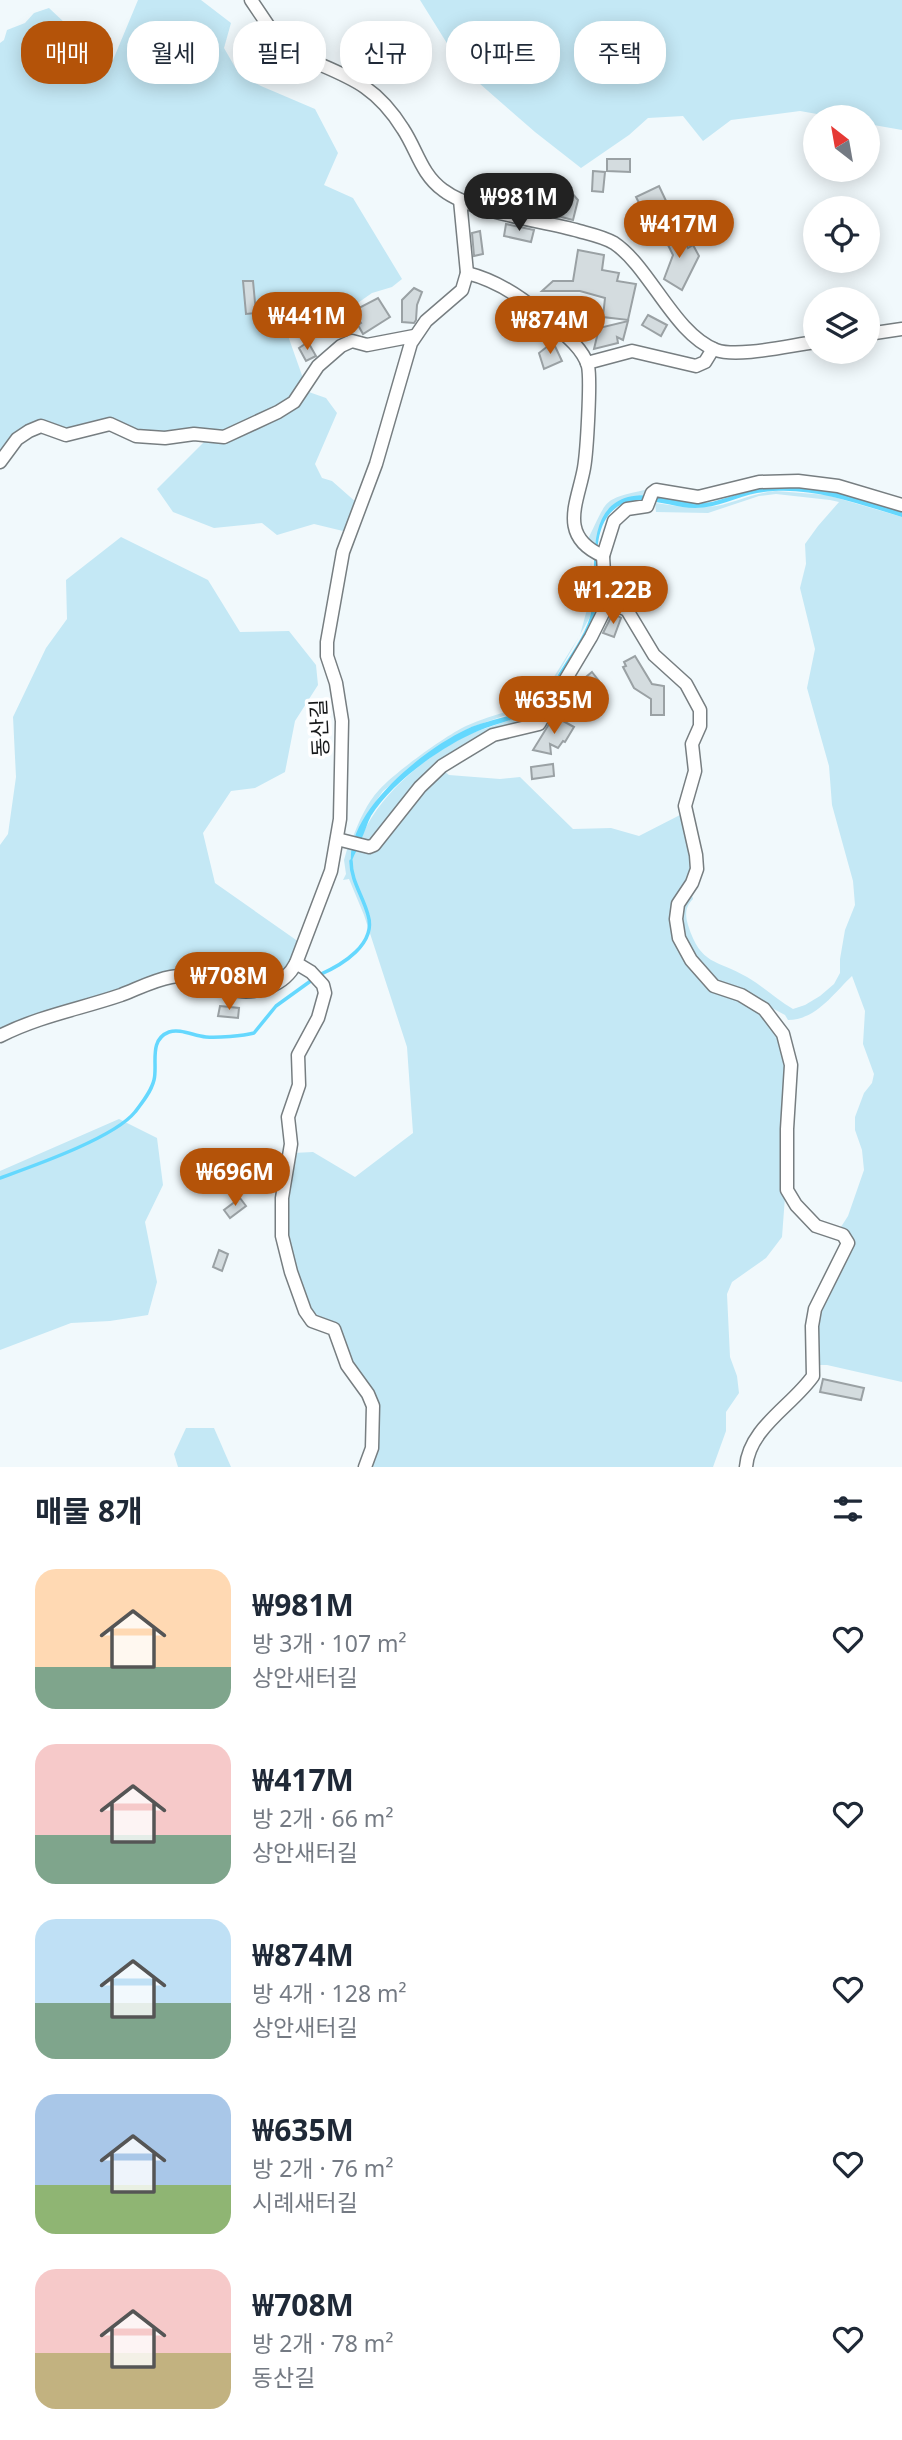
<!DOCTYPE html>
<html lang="ko">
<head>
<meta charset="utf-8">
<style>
  body { margin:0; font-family:"Noto Sans","Noto Sans KR",sans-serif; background:#f6f6f7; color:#1f2937; height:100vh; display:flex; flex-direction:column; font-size:26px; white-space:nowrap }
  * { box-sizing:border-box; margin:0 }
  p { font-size:23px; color:#747a83 }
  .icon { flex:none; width:38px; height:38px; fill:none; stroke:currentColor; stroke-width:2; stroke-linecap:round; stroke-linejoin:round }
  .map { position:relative; height:1467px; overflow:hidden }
  .drawer { display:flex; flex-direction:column; background:#fff; flex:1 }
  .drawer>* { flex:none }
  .banner { position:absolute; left:21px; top:21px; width:861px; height:63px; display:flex; gap:14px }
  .needle { width:46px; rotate:329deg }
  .tools { position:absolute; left:803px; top:105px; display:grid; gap:14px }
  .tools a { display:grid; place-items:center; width:77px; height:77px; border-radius:50%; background:#fff; box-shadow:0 4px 18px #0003; font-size:35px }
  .price { position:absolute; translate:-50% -60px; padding:0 16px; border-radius:24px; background:#b45309; color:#fff; font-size:23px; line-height:46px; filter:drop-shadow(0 2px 4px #0008) }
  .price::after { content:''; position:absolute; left:50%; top:42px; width:21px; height:16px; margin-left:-10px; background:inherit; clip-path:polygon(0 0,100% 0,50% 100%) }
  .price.current { background:#222; color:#fff }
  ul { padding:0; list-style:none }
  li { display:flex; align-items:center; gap:21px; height:175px; padding:0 35px }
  li span { display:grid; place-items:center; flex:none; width:196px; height:140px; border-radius:21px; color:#555 }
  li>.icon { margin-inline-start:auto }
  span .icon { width:84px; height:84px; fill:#fffc; stroke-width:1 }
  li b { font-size:30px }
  h2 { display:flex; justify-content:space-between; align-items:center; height:84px; padding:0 35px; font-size:30px }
  .tag { padding:0 24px; border-radius:28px; background:#fff; box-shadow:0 4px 18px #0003; font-size:24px; line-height:63px }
  .tag.current { background:#b45309; color:#fff }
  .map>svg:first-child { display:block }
</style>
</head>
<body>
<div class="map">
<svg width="902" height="1467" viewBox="0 0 902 1467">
  <rect width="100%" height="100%" fill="#f1f9fc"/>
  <g fill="#c4e8f5">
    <path d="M138 0H201L231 23 224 48 239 74 261 86 315 109 338 153 324 185 353 198 402 279 392 287 372 293 332 321 307 313 287 333 304 381 299 394 237 430 165 435 124 428 119 421 113 420 72 432 47 423 0 458V43L4 40 7 30 25 23 34 13 49 8 66 24 86 61 101 64 113 60Z"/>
    <path d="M420 0H902V130L868 124V117H834L800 111 731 120 703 141 683 116 648 118 629 135 581 168 535 132 463 69Z"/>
    <path d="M306 391 326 398 337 413 315 464 322 478 332 481 357 503 343 531 314 524 277 535 262 523 214 528 173 512 157 489 206 440 211 441Z"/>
    <path d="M649 489 645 495C612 497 602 515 595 545L588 539C609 497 601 500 649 489Z"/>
    <path d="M776 491 827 495 902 517V1382L827 1365H818L815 1319 845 1256 839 1230 848 1216 864 1170 862 1150 855 1130V1117L864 1093 872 1083 874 1074 863 1044 865 1011 852 976C834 993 816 1020 788 1020L785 1015 770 1007 715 983 682 937 679 910 691 892 693 899C685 907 685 915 688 925 701 966 716 959 747 977 764 987 777 1000 793 1009L805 1005 820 996 834 984 840 973V959L845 930 855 905 853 881 832 805 829 766 807 688 815 649 800 588 806 564 805 544 818 526 839 502 830 500 776 494 759 496 708 513 656 512 655 503C676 506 696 509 716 506 737 502 753 493 776 491Z"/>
    <path d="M121 537 208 580 240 632 289 631 316 665 318 685 295 721 285 772 255 788 231 791 203 833 215 883 299 942 284 971 263 982 236 986 192 973 70 1003 31 1016 0 1031V845L8 834 16 777 13 717 46 648 67 619 66 580Z"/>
    <path d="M591 558 593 601 590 617 545 697 529 707 469 728 435 749 383 791 367 814 356 838 353 837C359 821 367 803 379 790 394 773 445 736 466 726 491 714 519 711 542 696L580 635 589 602Z"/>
    <path d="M596 562 598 565 601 608 543 708 529 723 465 748 372 842 361 840C375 797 429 753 470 734 494 724 522 719 543 703 553 694 587 635 592 621 598 607 596 577 596 562Z"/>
    <path d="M443 770 449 775 500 779 520 777 573 829 611 828 639 836 680 815 691 856V875L676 903 689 962 771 1020 787 1056 785 1197 782 1237 766 1258 732 1282 727 1294 730 1357 737 1376 739 1393 726 1412V1431L713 1467H365L377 1412 350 1363 339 1335 316 1321 307 1310 285 1222 293 1153 313 1152 355 1177 413 1133 407 1047 364 915 349 879 343 880 346 874 344 860 348 846 366 849Z"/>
    <path d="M119 1119 157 1138 163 1185 145 1222 157 1282 148 1315 110 1321 71 1323 0 1350V1171Z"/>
    <path d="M186 1428H214L231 1467H178L174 1454Z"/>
  </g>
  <path fill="#65d8fe" d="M763 487H788L829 490 902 512V517C855 503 807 484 757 493 736 497 718 508 695 508 674 508 643 494 622 504 585 524 602 576 596 608 594 623 556 689 545 700 528 718 500 722 478 731 442 746 392 782 371 816 367 823 365 832 361 840 358 849 353 856 351 864 346 811 424 749 467 729 491 718 527 716 546 696 551 689 555 680 559 673 570 655 584 637 590 617 601 583 579 511 628 497 651 491 678 502 702 503L712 502Z"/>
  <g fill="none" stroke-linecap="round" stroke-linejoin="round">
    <g stroke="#65d8fe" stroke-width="3.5">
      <path d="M319 975C342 965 377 944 368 915 363 896 351 881 351 861"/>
      <path d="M0 1178C33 1166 114 1138 135 1112 142 1103 151 1092 154 1080 158 1065 148 1040 169 1032 180 1028 194 1036 206 1037 217 1038 243 1036 254 1033L276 1006 312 980"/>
    </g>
  </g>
  <g fill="#d4dcdf" stroke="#9aa1a4" stroke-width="2">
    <path d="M607 159H630V172L607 171Z"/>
    <path d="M593 171 605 172 603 192 592 191Z"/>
    <path d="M659 186 667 203 643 211 636 197Z"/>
    <path d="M553 187 571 192 578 200 573 220 546 213Z"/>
    <path d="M506 224 534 230 531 242 504 236Z"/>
    <path d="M480 231 483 254 474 256 472 233Z"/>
    <path d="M657 233 684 239 688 248 693 245 699 256 682 290 664 279 673 255 668 245 655 243Z"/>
    <path d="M578 250 604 255 602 270 619 273 617 281 636 284 628 320 603 317 605 298 580 291H542L553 281H573Z"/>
    <path d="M243 281H253L256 313 246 314Z"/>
    <path d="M414 288 422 292 417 305 416 320 414 323 402 322V300Z"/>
    <path d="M378 298 390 317 363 334 358 325 361 323 353 311Z"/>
    <path d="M559 308 575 309V319L559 318Z"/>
    <path d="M648 315 667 325 661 336 642 325Z"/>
    <path d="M628 321 623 340 617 337 618 343 594 349 599 328Z"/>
    <path d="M308 342 316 356 306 361 299 348Z"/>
    <path d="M553 342 562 361 544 369 539 353Z"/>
    <path d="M613 613 621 618 614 637 603 633Z"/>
    <path d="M635 656 652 684 664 686V715H651V699L634 688 623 667 626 666 624 662Z"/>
    <path d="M592 672 599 681 576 699 568 693 577 678 581 681Z"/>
    <path d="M554 716 574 727 565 742 563 741 558 748 550 744 551 754 533 750Z"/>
    <path d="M553 764 554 776 532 779 531 767Z"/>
    <path d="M220 1006 239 1008 238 1018 218 1016Z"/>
    <path d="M240 1198 246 1206 230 1218 224 1210Z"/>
    <path d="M219 1250 228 1254 222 1271 213 1267Z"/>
    <path d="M823 1379 864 1388 861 1400 820 1392Z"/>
  </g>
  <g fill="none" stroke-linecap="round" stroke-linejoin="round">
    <g stroke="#777e81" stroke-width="15">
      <g id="minor">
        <path d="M251 0 280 43 288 50C338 75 371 77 403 129 417 150 421 174 443 190 473 213 541 220 579 231 590 234 604 237 614 243 650 267 674 334 716 350 738 358 791 345 816 342"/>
        <path d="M467 273C495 280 520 296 541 314 556 328 582 345 588 366 591 380 587 451 584 468 578 502 557 536 603 556"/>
        <path d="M868 334 902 329"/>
        <path d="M587 363 632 351 696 366 705 362 713 349"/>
        <path d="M0 462 17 439 29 431 41 426 66 435 110 424 136 436 165 438 194 434 224 437 278 412 294 402 318 366 341 346 352 341 367 345 414 336"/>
        <path d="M607 601 627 610 654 655 686 684 700 710V726L692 744 695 771 685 806 696 855 697 869 692 883 678 904 676 919 679 938 691 960 714 986 741 995 764 1009 783 1034 791 1065 787 1129V1190L796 1205 816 1226 843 1235 848 1243 815 1309 812 1326 813 1376C792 1406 749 1428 746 1467"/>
        <path d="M337 839 369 847 374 845 420 787 442 766 493 735 539 724 591 637 606 607 603 556 614 521 627 509 647 506 652 493 656 490 698 497 759 482 798 481 838 486 902 505"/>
        <path d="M296 963 311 972 323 985 325 993 318 1018 298 1055 299 1085 288 1117 291 1144 282 1198V1236L291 1272 305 1311 312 1321 334 1329 347 1365 368 1394 373 1406 372 1448 365 1467"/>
        <path d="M0 1036C39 1016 80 1009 121 995 137 989 154 980 171 977 207 970 227 1003 269 987 282 982 290 975 296 963L331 871 340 819 342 721 336 683 327 656V642L343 552 376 464 411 343 426 321 462 290 467 273 460 200"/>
      </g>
    </g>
    <use href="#minor" stroke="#fff" stroke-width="12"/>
  </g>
  <g text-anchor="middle" stroke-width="7" stroke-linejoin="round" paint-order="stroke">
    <g font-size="21" fill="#17191a" stroke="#fff">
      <text transform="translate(320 728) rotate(-93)" y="7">동산길</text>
    </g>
  </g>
</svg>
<div class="tools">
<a><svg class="needle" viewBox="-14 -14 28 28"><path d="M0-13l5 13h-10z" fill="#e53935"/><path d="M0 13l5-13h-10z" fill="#747a83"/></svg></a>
<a><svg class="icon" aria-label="locate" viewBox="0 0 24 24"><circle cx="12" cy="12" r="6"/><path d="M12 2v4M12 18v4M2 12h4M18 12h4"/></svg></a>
<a><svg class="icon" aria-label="layers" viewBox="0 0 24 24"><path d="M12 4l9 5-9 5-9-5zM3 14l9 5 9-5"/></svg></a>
</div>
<b class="price current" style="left:519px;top:233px">₩981M</b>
<b class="price" style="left:679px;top:260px">₩417M</b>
<b class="price" style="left:307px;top:352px">₩441M</b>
<b class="price" style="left:550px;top:356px">₩874M</b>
<b class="price" style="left:613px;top:626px">₩1.22B</b>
<b class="price" style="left:554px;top:736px">₩635M</b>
<b class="price" style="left:229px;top:1012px">₩708M</b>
<b class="price" style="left:235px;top:1208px">₩696M</b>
<div class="banner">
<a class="tag current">매매</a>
<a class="tag">월세</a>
<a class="tag">필터</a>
<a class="tag">신규</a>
<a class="tag">아파트</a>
<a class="tag">주택</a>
</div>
</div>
<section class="drawer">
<h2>매물 8개<svg class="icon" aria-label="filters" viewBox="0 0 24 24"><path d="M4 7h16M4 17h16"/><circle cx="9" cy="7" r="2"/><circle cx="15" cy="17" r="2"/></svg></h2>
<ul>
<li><span style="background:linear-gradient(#ffd9b3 70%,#7fa58c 0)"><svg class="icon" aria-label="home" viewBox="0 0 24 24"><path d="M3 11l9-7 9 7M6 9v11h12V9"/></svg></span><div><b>₩981M</b><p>방 3개 · 107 m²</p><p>상안새터길</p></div><svg class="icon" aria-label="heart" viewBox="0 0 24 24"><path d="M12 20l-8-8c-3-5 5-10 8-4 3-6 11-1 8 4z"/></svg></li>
<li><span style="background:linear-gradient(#f6c9c9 65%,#7fa58c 0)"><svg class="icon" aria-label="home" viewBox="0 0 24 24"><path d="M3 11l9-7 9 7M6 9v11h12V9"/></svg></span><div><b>₩417M</b><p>방 2개 · 66 m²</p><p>상안새터길</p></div><svg class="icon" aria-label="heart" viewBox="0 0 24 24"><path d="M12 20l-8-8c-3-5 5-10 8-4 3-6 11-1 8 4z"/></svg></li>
<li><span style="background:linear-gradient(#bfe0f5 60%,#7fa58c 0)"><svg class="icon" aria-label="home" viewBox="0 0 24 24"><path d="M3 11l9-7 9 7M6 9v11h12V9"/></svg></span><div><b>₩874M</b><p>방 4개 · 128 m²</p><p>상안새터길</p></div><svg class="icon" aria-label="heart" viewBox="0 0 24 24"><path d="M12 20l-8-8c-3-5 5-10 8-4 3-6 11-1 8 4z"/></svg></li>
<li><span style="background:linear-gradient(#a9c7e8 65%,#8fb573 0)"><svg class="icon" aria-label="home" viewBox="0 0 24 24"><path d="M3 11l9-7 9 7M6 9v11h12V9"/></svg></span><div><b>₩635M</b><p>방 2개 · 76 m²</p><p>시례새터길</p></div><svg class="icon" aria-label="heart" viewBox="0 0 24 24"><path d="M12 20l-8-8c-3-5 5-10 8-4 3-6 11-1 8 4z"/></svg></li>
<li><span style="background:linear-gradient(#f6c9c9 60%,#c2b280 0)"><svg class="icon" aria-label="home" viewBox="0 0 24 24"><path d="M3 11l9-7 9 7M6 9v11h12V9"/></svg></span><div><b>₩708M</b><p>방 2개 · 78 m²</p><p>동산길</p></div><svg class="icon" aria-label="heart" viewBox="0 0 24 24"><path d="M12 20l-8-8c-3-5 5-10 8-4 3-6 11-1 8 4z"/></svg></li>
</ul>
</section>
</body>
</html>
